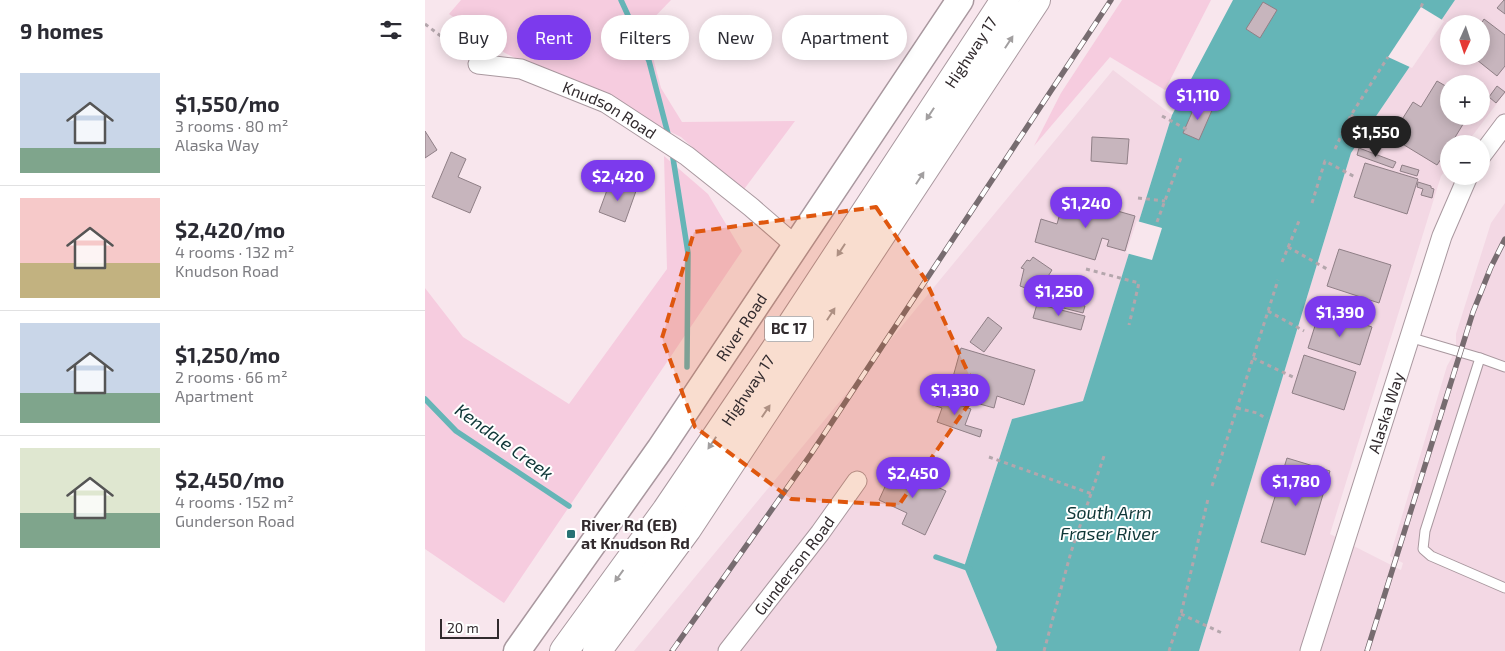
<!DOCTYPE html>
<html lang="en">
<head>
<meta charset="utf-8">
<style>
  body { margin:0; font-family:"Exo 2",sans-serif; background:#f2f2f3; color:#2b2b33; height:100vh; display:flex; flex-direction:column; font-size:19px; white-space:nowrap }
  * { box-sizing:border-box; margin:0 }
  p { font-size:16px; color:#7c7c81 }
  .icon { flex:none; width:28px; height:28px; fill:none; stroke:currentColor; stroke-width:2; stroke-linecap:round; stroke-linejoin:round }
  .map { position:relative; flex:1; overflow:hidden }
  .panel { display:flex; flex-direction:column; background:#fff; width:425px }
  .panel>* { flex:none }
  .guide { position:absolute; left:15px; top:15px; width:475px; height:45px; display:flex; gap:10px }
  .needle { width:32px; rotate:183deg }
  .controls { position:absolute; left:1015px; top:15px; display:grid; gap:10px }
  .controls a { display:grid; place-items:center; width:50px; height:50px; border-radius:50%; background:#fff; box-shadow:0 2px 12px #0003; font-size:25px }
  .scale { position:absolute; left:15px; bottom:12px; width:59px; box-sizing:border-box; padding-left:5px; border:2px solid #312a2d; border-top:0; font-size:14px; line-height:18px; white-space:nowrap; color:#312a2d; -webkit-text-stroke:4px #fff; paint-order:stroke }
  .price { position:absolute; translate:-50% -42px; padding:0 11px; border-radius:18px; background:#7c3aed; color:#fff; font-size:16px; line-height:32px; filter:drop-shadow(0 1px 2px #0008) }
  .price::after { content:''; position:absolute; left:50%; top:30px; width:15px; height:11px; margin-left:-8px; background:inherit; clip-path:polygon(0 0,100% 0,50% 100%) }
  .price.on { background:#222; color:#fff }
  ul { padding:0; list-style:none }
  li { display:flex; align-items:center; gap:15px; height:125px; padding:0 20px }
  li+li { border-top:1px solid #e1e1e2 }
  li span { display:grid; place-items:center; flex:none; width:140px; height:100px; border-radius:0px; color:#555 }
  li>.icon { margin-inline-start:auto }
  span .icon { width:60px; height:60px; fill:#fffc; stroke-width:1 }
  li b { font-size:21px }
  h2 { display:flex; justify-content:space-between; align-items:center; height:60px; padding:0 20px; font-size:21px }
  .pill { padding:0 18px; border-radius:22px; background:#fff; box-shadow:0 2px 12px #0003; font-size:18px; line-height:45px }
  .pill.on { background:#7c3aed; color:#fff }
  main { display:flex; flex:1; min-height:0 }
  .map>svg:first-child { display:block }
</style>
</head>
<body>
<main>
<section class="panel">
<h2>9 homes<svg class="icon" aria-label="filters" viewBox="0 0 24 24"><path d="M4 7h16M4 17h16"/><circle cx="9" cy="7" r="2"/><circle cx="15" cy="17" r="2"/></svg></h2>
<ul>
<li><span style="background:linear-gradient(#c9d6e8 75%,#7fa58c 0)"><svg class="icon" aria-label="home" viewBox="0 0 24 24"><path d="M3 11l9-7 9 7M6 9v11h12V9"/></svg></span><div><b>$1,550/mo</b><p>3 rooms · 80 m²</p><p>Alaska Way</p></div></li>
<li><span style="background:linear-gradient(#f6c9c9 65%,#c2b280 0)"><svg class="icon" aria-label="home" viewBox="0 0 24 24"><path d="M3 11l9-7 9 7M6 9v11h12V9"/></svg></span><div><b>$2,420/mo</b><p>4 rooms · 132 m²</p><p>Knudson Road</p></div></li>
<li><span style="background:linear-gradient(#c9d6e8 70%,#7fa58c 0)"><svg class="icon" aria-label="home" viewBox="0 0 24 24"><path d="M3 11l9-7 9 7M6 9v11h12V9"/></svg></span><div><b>$1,250/mo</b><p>2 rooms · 66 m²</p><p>Apartment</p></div></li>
<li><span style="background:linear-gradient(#dfe7d0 65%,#7fa58c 0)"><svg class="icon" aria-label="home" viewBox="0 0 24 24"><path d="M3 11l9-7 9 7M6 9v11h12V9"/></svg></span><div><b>$2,450/mo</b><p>4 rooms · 152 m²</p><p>Gunderson Road</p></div></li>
</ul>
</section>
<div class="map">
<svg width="1080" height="651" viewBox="0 0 1080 651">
  <rect width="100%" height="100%" fill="#f8e6ed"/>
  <g fill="#f3d8e4" fill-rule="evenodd">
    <path d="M1030 0H1080V93L1041 144H1024V166L1016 176 905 534 976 570 978 563 965 556 1022 366 1031 350V334L1066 223 1080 203V651H774L926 153ZM1024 24H1056V56H1024ZM1024 84H1056V116H1024Z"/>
    <path d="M688 70 747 115 658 402 587 419 539 567 572 647 571 651H209Z"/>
  </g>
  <g fill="#f6ccdf">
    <path d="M36 0H246L220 27 236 88 257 122 370 121 317 192 256 137 80 53 24 14Z"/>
    <path d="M697 0H786L740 90 685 57 609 146 636 93Z"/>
    <path d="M239 156 283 194 317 251 79 603 0 549V288L38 337 144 404 242 269Z"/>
  </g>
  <path fill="#65b5b7" d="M808 0H1030L926 153 774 651H571L572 647 539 567 587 419 658 401 747 115Z"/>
  <g fill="#f8e6ed">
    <path d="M996 7 1019 21 987 68 963 57Z"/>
    <path d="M714 214 712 221 737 228 727 260 701 253Z"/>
  </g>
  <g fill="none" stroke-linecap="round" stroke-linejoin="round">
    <g stroke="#65b5b7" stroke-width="5.5">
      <path d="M196 0 224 61 243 134"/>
      <path d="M248 158 263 253 262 367"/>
      <path d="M0 399 31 431 144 506"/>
      <path d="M511 557 545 569"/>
    </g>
  </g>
  <g fill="#c7b5bd" stroke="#8f7f86">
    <path d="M1079 0H1080V14L1072 8Z"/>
    <path d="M838 2 852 10 835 38 821 29Z"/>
    <path d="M1059 19 1080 35V66L1072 76 1047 56H1056V24Z"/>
    <path d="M1012 81 1024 88V116H1043L1026 144H1024V147L1012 165 966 137 988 102 996 107Z"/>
    <path d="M1072 86 1080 92 1071 103 1064 97Z"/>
    <path d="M772 101 788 108 774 140 758 133Z"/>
    <path d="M0 131 12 150 0 158Z"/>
    <path d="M667 137 704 139 702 164 666 161Z"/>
    <path d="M934 148 971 162 968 168 932 155Z"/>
    <path d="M26 152 41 159 33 177 56 187 45 213 7 197Z"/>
    <path d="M940 163 993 179 982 214 929 197Z"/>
    <path d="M977 165 994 170 992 176 975 171Z"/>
    <path d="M185 182 211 191 200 222 174 212Z"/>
    <path d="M993 182 1006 186V188L1009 189 1007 198 996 195 998 189 992 187Z"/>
    <path d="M640 196 710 216 700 251 682 246 684 240 677 238 670 260 610 242 616 219 632 224Z"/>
    <path d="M914 249 966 265 954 303 902 286Z"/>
    <path d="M608 257 627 270 620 281 616 294 595 286 599 269 596 268 602 260 605 261Z"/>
    <path d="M628 287 643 291 640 301 660 306 658 313 623 304Z"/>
    <path d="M612 304 660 316 656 330 608 318Z"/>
    <path d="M895 310 947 327 935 365 883 348Z"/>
    <path d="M563 317 577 328 559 352 545 342Z"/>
    <path d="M536 348 610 370 599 405 572 396 569 408 523 395Z"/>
    <path d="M879 355 931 372 919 410 867 393Z"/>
    <path d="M508 396 546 409 540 425 557 430 555 437 512 422 517 408 505 404Z"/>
    <path d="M862 458 905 471 880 555 836 542Z"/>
    <path d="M469 467 521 491 500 535 477 524 482 513 454 500Z"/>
  </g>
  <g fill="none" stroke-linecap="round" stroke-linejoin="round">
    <g stroke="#a9989f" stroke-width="11">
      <g id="lane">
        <path d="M984 337 1055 358 1080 367"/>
        <path d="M1055 358 1000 531 998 549 1006 556 1080 588"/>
      </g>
    </g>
    <g stroke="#a9989f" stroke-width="21">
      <g id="street">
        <path id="s1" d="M53 64 96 69 181 103 262 156 326 207 371 246"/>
        <path d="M1056 156 1080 124"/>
        <path id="s2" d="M303 651 395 533 432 481"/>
        <path id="s3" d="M885 651 1017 236 1043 176"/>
      </g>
    </g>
    <g stroke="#a9989f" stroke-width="29">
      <g id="secondary">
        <path id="s4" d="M92 651 235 449 535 0"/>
      </g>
    </g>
    <g stroke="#a9989f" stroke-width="30">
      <g id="highway">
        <path id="s5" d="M139 651 241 511 350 350 580 0"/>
        <path d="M172 651 262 529 611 0"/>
      </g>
    </g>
    <g stroke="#b4a6ac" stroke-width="3" stroke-dasharray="4 4" stroke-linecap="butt">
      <path d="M996 7 999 0"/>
      <path d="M0 24 38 53"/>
      <path d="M926 115 950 136"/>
      <path d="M737 116 763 130"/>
      <path d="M910 149 926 115 963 57"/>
      <path d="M713 198 740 201"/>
      <path d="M887 203 900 161 930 177"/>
      <path d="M732 222 757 155"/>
      <path d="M863 247 902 269"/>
      <path d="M857 262 874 221"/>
      <path d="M661 269 714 283 704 325"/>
      <path d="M843 311 879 331"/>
      <path d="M828 358 870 378"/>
      <path d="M812 408 832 413 842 419"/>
      <path d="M564 457 667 494"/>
      <path d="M787 486 853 280"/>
      <path d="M756 614 797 633"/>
      <path d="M619 651 646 552 679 456"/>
      <path d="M744 651 756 614 783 499"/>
    </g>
    <use href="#lane" stroke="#fff" stroke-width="9"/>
    <use href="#street" stroke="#fff" stroke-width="19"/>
    <use href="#secondary" stroke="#fff" stroke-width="26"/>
    <use href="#highway" stroke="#fff" stroke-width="28"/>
    <g stroke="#776c70" stroke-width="5.5">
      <g id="rail">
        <path d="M247 651 386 454 686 0"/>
        <path d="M942 651 1048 312 1066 267 1080 239"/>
      </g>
    </g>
    <use href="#rail" stroke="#fff" stroke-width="4" stroke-dasharray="11" stroke-linecap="butt"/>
  </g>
  <defs><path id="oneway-solid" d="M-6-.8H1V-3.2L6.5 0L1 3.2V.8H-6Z" transform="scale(1.25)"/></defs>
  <g fill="#a29fa0">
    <use href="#oneway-solid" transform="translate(584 42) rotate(-57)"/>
    <use href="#oneway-solid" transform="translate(505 114) rotate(123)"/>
    <use href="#oneway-solid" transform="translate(495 178) rotate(-57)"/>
    <use href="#oneway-solid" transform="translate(416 250) rotate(123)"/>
    <use href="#oneway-solid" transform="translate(406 314) rotate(-57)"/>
    <use href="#oneway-solid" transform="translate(341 411) rotate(-56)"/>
    <use href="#oneway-solid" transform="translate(287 443) rotate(124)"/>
    <use href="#oneway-solid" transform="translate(194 576) rotate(126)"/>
  </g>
  <path fill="#df570e" fill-opacity="0.2" stroke="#df570e" stroke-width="4" stroke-dasharray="10 6" stroke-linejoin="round" d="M451 207 500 279 552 392 474 505 366 499 270 427 237 338 269 232Z"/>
  <rect fill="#277274" stroke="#fff" stroke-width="2" x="141" y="529" width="10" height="10" rx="2.5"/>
  <g text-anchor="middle" stroke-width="4" stroke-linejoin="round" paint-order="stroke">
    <rect fill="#fff" stroke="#6f6a6c" stroke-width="1" x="340" y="316.5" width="48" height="25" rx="4"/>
    <g font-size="15" font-weight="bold" fill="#312a2d">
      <text x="364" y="334">BC 17</text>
    </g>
    <g font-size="16" fill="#312a2d" stroke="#fff">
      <text dy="6" stroke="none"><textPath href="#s5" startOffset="724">Highway 17</textPath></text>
      <text dy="6" stroke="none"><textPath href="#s1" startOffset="141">Knudson Road</textPath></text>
      <text dy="6" stroke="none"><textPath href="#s4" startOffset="394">River Road</textPath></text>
      <text dy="6" stroke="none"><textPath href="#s5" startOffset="319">Highway 17</textPath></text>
      <text dy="6" stroke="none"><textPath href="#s3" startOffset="250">Alaska Way</textPath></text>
      <text dy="6" stroke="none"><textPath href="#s2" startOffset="108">Gunderson Road</textPath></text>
    </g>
    <g font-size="16" font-weight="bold" fill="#312a2d" stroke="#fff" text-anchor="start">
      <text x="156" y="531">River Rd (EB)<tspan x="156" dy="18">at Knudson Rd</tspan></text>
    </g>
    <g font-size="18" font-style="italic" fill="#0f3738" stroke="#fff">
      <text transform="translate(79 442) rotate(36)" y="6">Kendale Creek</text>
      <text x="684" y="519">South Arm<tspan x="684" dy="21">Fraser River</tspan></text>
    </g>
  </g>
</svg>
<div class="controls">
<a><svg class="needle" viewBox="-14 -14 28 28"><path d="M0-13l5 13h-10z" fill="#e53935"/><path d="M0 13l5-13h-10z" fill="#7c7c81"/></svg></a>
<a>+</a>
<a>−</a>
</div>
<div class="scale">20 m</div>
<b class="price" style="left:773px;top:121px">$1,110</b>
<b class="price on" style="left:951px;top:158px">$1,550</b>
<b class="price" style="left:193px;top:202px">$2,420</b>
<b class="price" style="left:661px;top:229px">$1,240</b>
<b class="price" style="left:634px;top:317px">$1,250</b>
<b class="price" style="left:915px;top:338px">$1,390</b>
<b class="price" style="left:530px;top:416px">$1,330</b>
<b class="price" style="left:488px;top:499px">$2,450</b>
<b class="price" style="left:871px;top:507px">$1,780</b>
<div class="guide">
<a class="pill">Buy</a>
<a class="pill on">Rent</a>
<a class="pill">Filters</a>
<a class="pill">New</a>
<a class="pill">Apartment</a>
</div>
</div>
</main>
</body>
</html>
